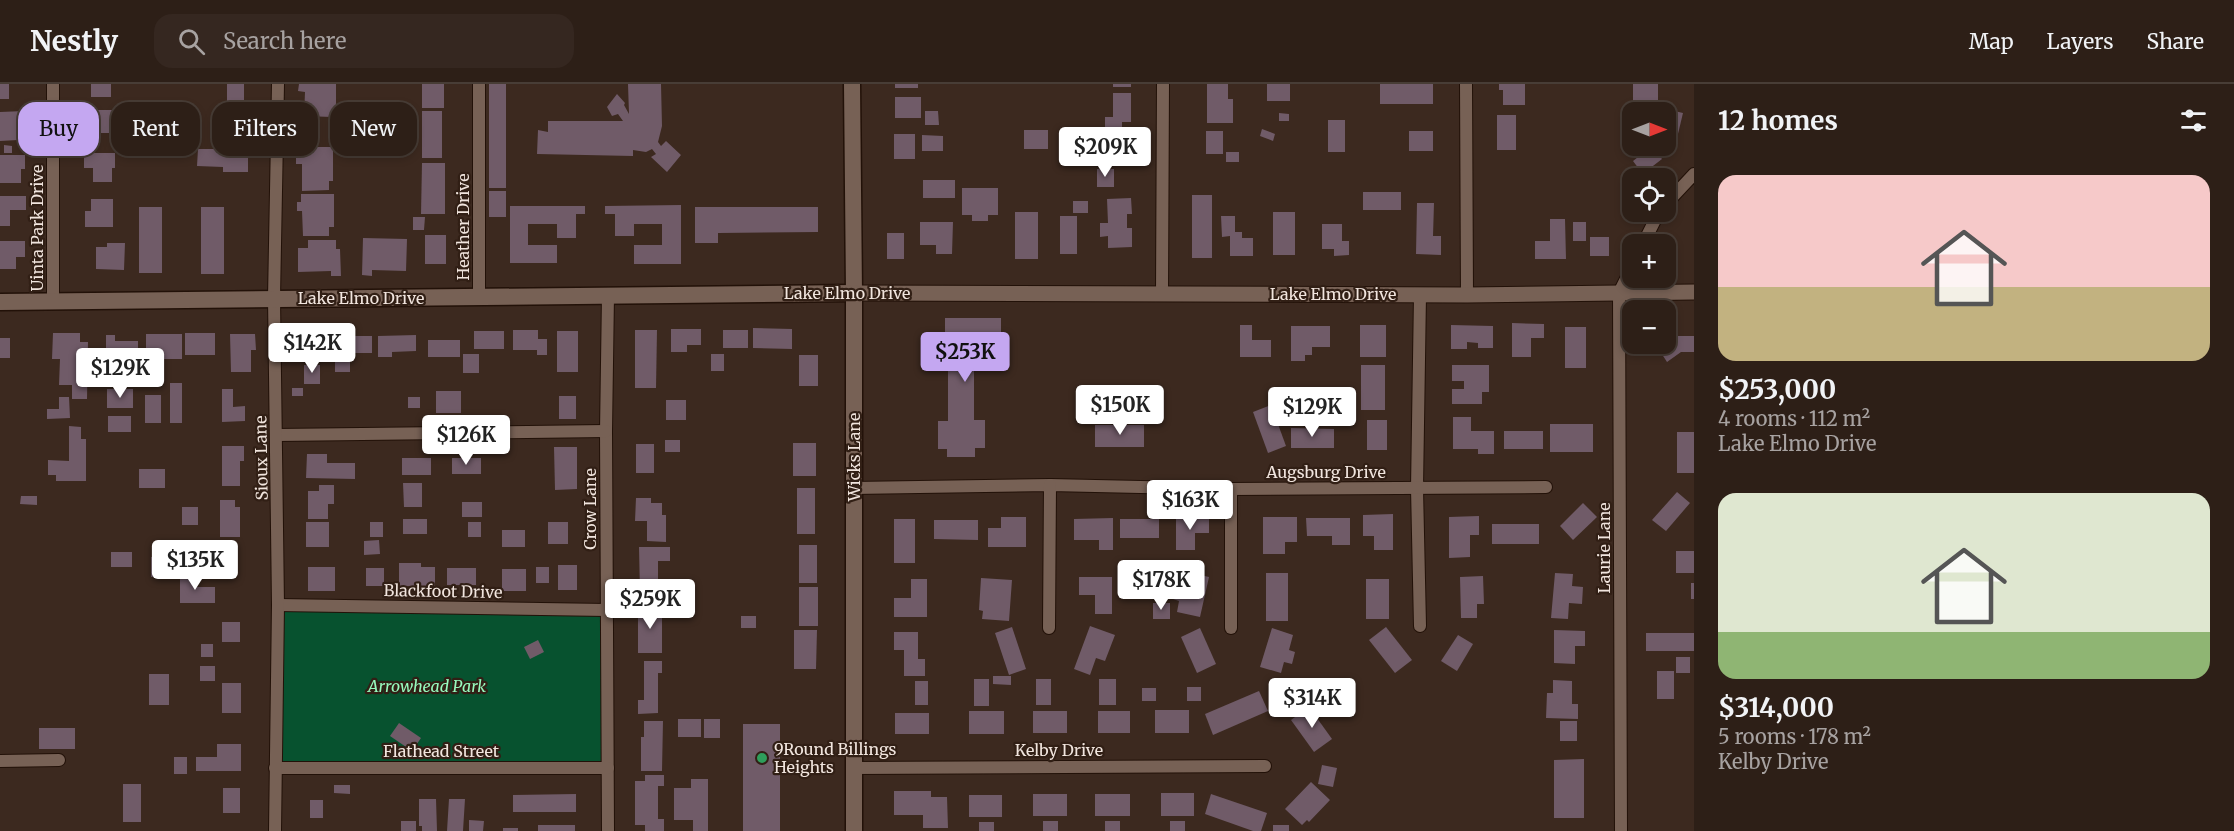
<!DOCTYPE html>
<html lang="en">
<head>
<meta charset="utf-8">
<style>
  body { margin:0; font-family:Merriweather,serif; background:#352720; color:#f1f3f6; height:100vh; display:flex; flex-direction:column; font-size:22px; white-space:nowrap }
  * { box-sizing:border-box; margin:0 }
  p { font-size:20px; color:#a7a2a1 }
  .icon { flex:none; width:33px; height:33px; fill:none; stroke:currentColor; stroke-width:2; stroke-linecap:round; stroke-linejoin:round }
  .map { position:relative; flex:1; overflow:hidden }
  .details { display:flex; flex-direction:column; background:#2d1f17; width:540px }
  .details>* { flex:none }
  .top-card { position:absolute; left:18px; top:18px; width:570px; height:54px; display:flex; gap:12px }
  .needle { width:39px; rotate:90deg }
  .tools { position:absolute; left:1622px; top:18px; display:grid; gap:12px }
  .tools a { display:grid; place-items:center; width:54px; height:54px; border-radius:12px; background:#2d1f17; box-shadow:0 3px 9px #0003,0 0 0 2px #483d36; font-size:30px }
  .price { position:absolute; translate:-50% -51px; padding:0 14px; border-radius:6px; background:#fff; color:#222; font-size:20px; line-height:39px; filter:drop-shadow(0 2px 3px #0008) }
  .price::after { content:''; position:absolute; left:50%; top:36px; width:18px; height:14px; margin-left:-9px; background:inherit; clip-path:polygon(0 0,100% 0,50% 100%) }
  .price.current { background:#c4a7f1; color:#111 }
  ul { padding:0; list-style:none }
  li { display:grid; align-content:center; gap:12px; height:318px; padding:0 24px }
  li span { display:grid; place-items:center; height:186px; border-radius:18px; color:#555 }
  li>.icon { margin-inline-start:auto }
  span .icon { width:108px; height:108px; fill:#fffc; stroke-width:1 }
  li b { font-size:26px }
  h2 { display:flex; justify-content:space-between; align-items:center; height:72px; padding:0 24px; font-size:26px }
  .chip { padding:0 21px; border-radius:18px; background:#2d1f17; box-shadow:0 3px 9px #0003,0 0 0 2px #483d36; font-size:21px; line-height:54px }
  .chip.current { background:#c4a7f1; color:#111 }
  header { display:flex; align-items:center; gap:36px; box-sizing:border-box; height:84px; padding:0 30px; background:#2d1f17; border-bottom:2px solid #483d36 }
  header strong { font-size:28px }
  nav { display:flex; gap:33px; margin-inline-start:auto; font-size:21px }
  .search { width:420px; height:54px; background:#352720; display:flex; align-items:center; gap:15px; box-sizing:border-box; padding:0 21px; border-radius:18px; color:#a7a2a1; font-size:22px }
  main { display:flex; flex:1; min-height:0 }
  .map>svg:first-child { display:block }
</style>
</head>
<body>
<header>
<strong>Nestly</strong>
<div class="search"><svg class="icon" aria-label="search" viewBox="0 0 24 24"><circle cx="10" cy="10" r="6"/><path d="M15 15l6 6"/></svg>Search here</div>
<nav><a>Map</a><a>Layers</a><a>Share</a></nav>
</header>
<main>
<div class="map">
<svg width="1694" height="747" viewBox="0 0 1694 747">
  <rect width="100%" height="100%" fill="#3c291f"/>
  <path fill="#07522f" d="M278 527 601 531 603 684 280 679Z"/>
  <g fill="#705b68">
    <rect x="0" y="0" width="9" height="15"/>
    <rect x="91" y="0" width="20" height="13"/>
    <rect x="227" y="0" width="17" height="22"/>
    <path d="M299 0H336V24H332V33L304 32 305 8 298 7Z"/>
    <rect x="422" y="0" width="22" height="24"/>
    <rect x="489" y="0" width="17" height="104"/>
    <path d="M628 0H661L662 42 658 58 661 62 666 57 681 71 667 88 651 73 656 70 652 65 646 68 633 66V72L537 70 538 46 548 48V37H623L618 30 612 32 607 23 617 10 625 19 624 21 629 30Z"/>
    <rect x="895" y="0" width="23" height="4"/>
    <rect x="1113" y="0" width="18" height="3"/>
    <path d="M1207 0H1228V15H1233V39H1207Z"/>
    <rect x="1267" y="0" width="23" height="17"/>
    <rect x="1380" y="0" width="53" height="20"/>
    <path d="M1499 0H1525V21H1503V6H1499Z"/>
    <rect x="1633" y="0" width="25" height="18"/>
    <path d="M1113 9H1131V38H1122V44H1105V33H1113Z"/>
    <rect x="895" y="13" width="26" height="21"/>
    <path d="M159 16 169 69 150 73 140 19Z"/>
    <path d="M1666 25 1683 29 1677 54 1665 51Z"/>
    <path d="M84 26H118V49H91V42H84Z"/>
    <path d="M24 27V42H18V56L0 57V28Z"/>
    <rect x="422" y="27" width="20" height="47"/>
    <path d="M925 27H938L939 41H925Z"/>
    <path d="M1279 29 1289 30V37H1279Z"/>
    <rect x="1497" y="31" width="19" height="35"/>
    <rect x="1328" y="36" width="17" height="32"/>
    <path d="M1262 45 1275 50 1273 57 1260 52Z"/>
    <rect x="1024" y="46" width="24" height="19"/>
    <rect x="1206" y="47" width="17" height="23"/>
    <rect x="1409" y="47" width="24" height="20"/>
    <rect x="894" y="50" width="21" height="25"/>
    <path d="M922 51 943 52V67H922Z"/>
    <rect x="1112" y="51" width="19" height="29"/>
    <path d="M4 61 12 62V69H4Z"/>
    <path d="M1652 62 1662 75 1640 92 1642 94H1632V107L1624 96 1639 85 1633 77Z"/>
    <path d="M300 63H333V97H329V106L302 107V80H296V70H300Z"/>
    <path d="M198 65H225L224 70 248 71V88H223V83L197 82Z"/>
    <rect x="1226" y="68" width="13" height="10"/>
    <path d="M84 69H115V84H112V98H93V84H84Z"/>
    <path d="M0 71H25V85H21V99H0Z"/>
    <path d="M422 79H445V130H421Z"/>
    <rect x="1097" y="85" width="17" height="18"/>
    <rect x="923" y="96" width="32" height="18"/>
    <path d="M962 104H998V131H988V137H972V131H962Z"/>
    <rect x="489" y="107" width="17" height="26"/>
    <rect x="1363" y="108" width="38" height="18"/>
    <path d="M301 110H334V143H329V152H303L302 127H297V118H301Z"/>
    <rect x="1192" y="111" width="20" height="63"/>
    <path d="M0 112H26V126H10V142H0Z"/>
    <path d="M1131 114 1132 130H1127V144H1132V163L1108 164V152L1100 153V139H1108L1107 115Z"/>
    <path d="M91 115H113V143H85V127H91Z"/>
    <rect x="1073" y="117" width="15" height="12"/>
    <path d="M1417 119H1434L1433 152H1441V171L1416 170Z"/>
    <path d="M681 121V180H634V161H662V140H634V152H615V130H605V122Z"/>
    <path d="M510 122H585V130H576V154H557V140H528V161H557V179H510Z"/>
    <rect x="139" y="123" width="23" height="66"/>
    <rect x="201" y="123" width="23" height="67"/>
    <path d="M695 123H818V148L718 149V159H695Z"/>
    <rect x="1015" y="128" width="23" height="47"/>
    <rect x="1273" y="128" width="22" height="43"/>
    <rect x="1060" y="132" width="17" height="38"/>
    <path d="M1221 132H1235V148H1242V154H1253V172H1230V152L1222 153Z"/>
    <path d="M413 133H425L424 146H413Z"/>
    <path d="M1550 135H1565L1566 175H1535V157H1550Z"/>
    <path d="M920 138H953L952 170H936V161H920Z"/>
    <rect x="1573" y="138" width="13" height="19"/>
    <path d="M1322 140H1342V157H1349V171L1334 172V165H1322Z"/>
    <rect x="887" y="149" width="17" height="26"/>
    <rect x="425" y="151" width="21" height="29"/>
    <rect x="1590" y="153" width="19" height="19"/>
    <path d="M363 154 407 155 406 187 372 186V192L362 191Z"/>
    <path d="M308 156H336V165H340L341 192H331V187L298 188V164H308Z"/>
    <path d="M0 157H25V173H16V185H0Z"/>
    <path d="M107 159H125L124 186 96 185V163H107Z"/>
    <path d="M945 234H1001V266H974V336H985V364H975V373H947V365H938V337H948V276H945Z"/>
    <path d="M1512 239 1544 240V254H1531V273H1512Z"/>
    <path d="M1240 241H1252V256H1271V273H1240Z"/>
    <rect x="1360" y="241" width="26" height="32"/>
    <path d="M1451 241 1493 242V264H1478V259L1467 258V265H1451Z"/>
    <path d="M1291 242H1330V263H1312V271H1305V277H1291Z"/>
    <rect x="1565" y="243" width="21" height="41"/>
    <path d="M753 244 792 245V265L753 264Z"/>
    <path d="M671 245H701V261H687V268H671Z"/>
    <path d="M513 246H538V255H547V271H537V266H513Z"/>
    <path d="M635 246H657L656 304H635Z"/>
    <rect x="723" y="246" width="25" height="18"/>
    <rect x="474" y="247" width="30" height="18"/>
    <rect x="557" y="247" width="21" height="41"/>
    <path d="M53 249H80V258H88L87 315H72V301H59L60 275H52Z"/>
    <rect x="185" y="249" width="30" height="22"/>
    <rect x="146" y="250" width="36" height="25"/>
    <path d="M230 250H255L256 266H251V288H231Z"/>
    <rect x="304" y="250" width="25" height="18"/>
    <path d="M106 251H115V257H138V278H106Z"/>
    <path d="M416 251V267L392 268V273H378V252Z"/>
    <rect x="350" y="252" width="22" height="17"/>
    <path d="M1671 252H1694V268H1681L1667 278 1656 261 1665 260V255Z"/>
    <rect x="0" y="254" width="10" height="20"/>
    <rect x="428" y="256" width="32" height="17"/>
    <rect x="463" y="270" width="16" height="19"/>
    <rect x="711" y="270" width="13" height="17"/>
    <rect x="799" y="271" width="19" height="31"/>
    <rect x="335" y="273" width="15" height="15"/>
    <rect x="304" y="281" width="16" height="19"/>
    <rect x="1361" y="281" width="24" height="45"/>
    <path d="M1452 281H1489V308H1482V320H1452V305H1464V297H1452Z"/>
    <rect x="170" y="299" width="12" height="40"/>
    <rect x="292" y="304" width="11" height="8"/>
    <rect x="107" y="305" width="26" height="19"/>
    <path d="M222 305H233V323L245 322V337L222 338Z"/>
    <rect x="436" y="307" width="25" height="22"/>
    <rect x="145" y="311" width="16" height="28"/>
    <rect x="559" y="312" width="17" height="23"/>
    <path d="M59 313H69L70 334 47 335V325H59Z"/>
    <rect x="408" y="313" width="12" height="11"/>
    <rect x="666" y="316" width="20" height="20"/>
    <path d="M1271 321 1286 362 1268 369 1253 328Z"/>
    <rect x="108" y="332" width="23" height="16"/>
    <path d="M1453 333H1471V347H1494V370H1478V365H1453Z"/>
    <rect x="1367" y="336" width="20" height="30"/>
    <rect x="1550" y="340" width="43" height="28"/>
    <rect x="1095" y="341" width="49" height="22"/>
    <path d="M69 342 81 343V355H86V397H56V391H48V376L69 377Z"/>
    <path d="M1291 344 1334 345V364H1291Z"/>
    <rect x="1504" y="347" width="39" height="18"/>
    <rect x="1677" y="348" width="17" height="41"/>
    <rect x="665" y="356" width="15" height="12"/>
    <rect x="793" y="359" width="23" height="33"/>
    <rect x="636" y="360" width="18" height="29"/>
    <path d="M222 362H244V377H240V402H222Z"/>
    <path d="M554 363H577V405L555 406Z"/>
    <path d="M307 370H327V379H355V395L306 394Z"/>
    <rect x="402" y="374" width="29" height="17"/>
    <rect x="452" y="374" width="29" height="16"/>
    <rect x="139" y="385" width="26" height="19"/>
    <path d="M403 399H422V423H404Z"/>
    <path d="M319 401H334V420H328V435H308V407H319Z"/>
    <rect x="797" y="404" width="18" height="46"/>
    <path d="M1677 408 1690 419 1666 447 1652 436Z"/>
    <path d="M21 412H37V421L20 420Z"/>
    <path d="M636 414H651V419H662V431H666V458L647 457V437H635Z"/>
    <path d="M220 416H235V423H240V453H220Z"/>
    <rect x="462" y="418" width="20" height="15"/>
    <path d="M1583 419 1597 433 1573 456 1560 442Z"/>
    <rect x="182" y="423" width="16" height="18"/>
    <path d="M1393 430V466H1374V452H1363V431Z"/>
    <path d="M1479 432V451H1470V473L1449 474V433Z"/>
    <path d="M1001 433H1026V463H988V444H1001Z"/>
    <path d="M1176 433H1209V449H1195V466H1176Z"/>
    <path d="M1263 433H1297V458H1285V470H1263Z"/>
    <path d="M1113 434V466H1099V456H1074V435Z"/>
    <path d="M1306 434H1350V461H1332V452H1307Z"/>
    <rect x="403" y="435" width="24" height="15"/>
    <rect x="894" y="435" width="21" height="44"/>
    <rect x="1120" y="435" width="39" height="19"/>
    <path d="M934 436H978V456L934 455Z"/>
    <rect x="306" y="438" width="23" height="25"/>
    <rect x="370" y="438" width="13" height="15"/>
    <rect x="468" y="438" width="13" height="15"/>
    <rect x="548" y="438" width="20" height="22"/>
    <rect x="1492" y="440" width="47" height="20"/>
    <rect x="502" y="446" width="23" height="17"/>
    <path d="M379 456 380 470 364 471V457Z"/>
    <rect x="799" y="461" width="18" height="38"/>
    <path d="M639 463H670V477H658V509H640Z"/>
    <rect x="1676" y="467" width="18" height="22"/>
    <rect x="111" y="468" width="21" height="15"/>
    <rect x="151" y="473" width="17" height="20"/>
    <path d="M399 479H421V483H435V502H399Z"/>
    <rect x="558" y="481" width="19" height="25"/>
    <rect x="308" y="483" width="27" height="24"/>
    <rect x="536" y="483" width="13" height="16"/>
    <rect x="366" y="484" width="18" height="18"/>
    <rect x="447" y="484" width="29" height="17"/>
    <rect x="502" y="485" width="24" height="22"/>
    <path d="M1192 489 1209 493 1200 533 1177 528 1179 517 1173 515 1175 505 1181 507 1182 499 1189 501Z"/>
    <rect x="1266" y="489" width="22" height="48"/>
    <path d="M1555 489 1573 490 1572 502 1583 503 1582 520 1569 519 1568 535 1551 534Z"/>
    <path d="M180 490H197V503H215V519H180Z"/>
    <path d="M1483 492 1484 520H1477V534H1461L1460 493Z"/>
    <path d="M1079 493H1112V530H1095V511H1079Z"/>
    <path d="M981 494 1012 496 1009 537 982 535 983 527 979 526Z"/>
    <path d="M911 495H927V533H894V514H911Z"/>
    <rect x="1366" y="495" width="23" height="40"/>
    <rect x="1691" y="499" width="3" height="16"/>
    <rect x="799" y="503" width="19" height="39"/>
    <rect x="1153" y="519" width="17" height="16"/>
    <rect x="638" y="522" width="24" height="47"/>
    <rect x="741" y="532" width="15" height="12"/>
    <rect x="222" y="538" width="18" height="20"/>
    <path d="M1090 542 1115 551 1105 577 1096 574 1090 591 1074 585Z"/>
    <path d="M1012 543 1026 585 1009 591 995 549Z"/>
    <path d="M1386 543 1412 576 1395 589 1369 556Z"/>
    <path d="M1200 544 1216 580 1197 589 1181 553Z"/>
    <path d="M1272 544 1293 551 1289 566 1295 568 1292 580 1284 578 1281 589 1260 583Z"/>
    <path d="M794 546H817L816 585H794Z"/>
    <path d="M1554 546 1585 547V562H1575V580L1554 579Z"/>
    <path d="M894 548H918V575H925V592H904V566H894Z"/>
    <rect x="1646" y="549" width="48" height="18"/>
    <path d="M1458 551 1473 560 1457 587 1441 577Z"/>
    <path d="M538 556 544 568 530 575 524 563Z"/>
    <rect x="201" y="560" width="12" height="13"/>
    <rect x="1676" y="573" width="14" height="16"/>
    <path d="M644 577H662V589H658V629L638 630V616H644Z"/>
    <rect x="200" y="582" width="15" height="15"/>
    <rect x="1657" y="587" width="17" height="28"/>
    <rect x="149" y="590" width="20" height="31"/>
    <path d="M993 592H1011V601L993 600Z"/>
    <rect x="974" y="595" width="15" height="27"/>
    <rect x="1036" y="595" width="15" height="26"/>
    <rect x="1099" y="595" width="17" height="26"/>
    <path d="M1553 596 1572 597V620H1578V635L1546 634 1547 609H1553Z"/>
    <rect x="915" y="597" width="13" height="24"/>
    <path d="M1274 597 1301 603 1298 619 1271 613Z"/>
    <rect x="222" y="599" width="19" height="30"/>
    <rect x="1187" y="603" width="14" height="14"/>
    <rect x="1142" y="604" width="14" height="13"/>
    <path d="M1259 607 1268 627 1213 651 1205 630Z"/>
    <path d="M1309 623 1332 655 1314 668 1291 636Z"/>
    <rect x="1155" y="626" width="34" height="23"/>
    <rect x="969" y="627" width="35" height="23"/>
    <rect x="1033" y="627" width="34" height="22"/>
    <rect x="1098" y="627" width="32" height="22"/>
    <rect x="895" y="629" width="34" height="21"/>
    <rect x="678" y="635" width="23" height="18"/>
    <rect x="704" y="635" width="16" height="19"/>
    <path d="M644 637H663L662 687H641V653H644Z"/>
    <rect x="1560" y="637" width="17" height="20"/>
    <path d="M399 639 421 654 412 667 390 652Z"/>
    <rect x="743" y="640" width="37" height="107"/>
    <rect x="39" y="644" width="36" height="21"/>
    <path d="M217 660H241V687H196V673H217Z"/>
    <rect x="174" y="673" width="13" height="17"/>
    <path d="M1584 675V734H1554V676Z"/>
    <path d="M1322 681 1337 684 1333 703 1318 700Z"/>
    <path d="M645 691H664V702H658V735H664V747H645V741H635V697H645Z"/>
    <path d="M691 695H708V747H693V736H674V704H691Z"/>
    <path d="M1311 698 1330 716 1309 738 1307 736 1302 741 1285 725Z"/>
    <rect x="123" y="700" width="18" height="38"/>
    <path d="M334 701H350V710L334 709Z"/>
    <rect x="223" y="704" width="17" height="25"/>
    <path d="M894 707H931V713H947L948 744H923V731H894Z"/>
    <rect x="1161" y="709" width="33" height="23"/>
    <path d="M576 710V728H513V711Z"/>
    <rect x="1033" y="710" width="34" height="22"/>
    <rect x="1095" y="710" width="35" height="22"/>
    <path d="M1211 710 1267 729 1261 747H1253L1205 730Z"/>
    <rect x="969" y="711" width="33" height="22"/>
    <path d="M419 715H436L437 747H422V742H419Z"/>
    <path d="M449 715H465L463 747H447Z"/>
    <rect x="310" y="716" width="13" height="18"/>
    <path d="M469 736 484 737 483 747H469Z"/>
    <rect x="401" y="737" width="15" height="10"/>
    <rect x="1043" y="737" width="15" height="10"/>
    <rect x="1105" y="737" width="15" height="10"/>
    <rect x="1170" y="737" width="15" height="10"/>
    <rect x="979" y="738" width="15" height="9"/>
    <rect x="538" y="741" width="37" height="6"/>
    <rect x="1273" y="741" width="16" height="6"/>
    <rect x="503" y="744" width="15" height="3"/>
  </g>
  <g fill="none" stroke-linecap="round" stroke-linejoin="round">
    <g stroke="#221108" stroke-width="14">
      <g id="minor">
        <path d="M53 0V217"/>
        <path d="M479 0V214"/>
        <path d="M1466 0 1467 211"/>
        <path d="M1665 121 1694 90"/>
        <path d="M1643 160 1659 128"/>
        <path d="M1162 209 1163 0"/>
        <path d="M608 211 606 347 608 747"/>
        <path d="M1420 211 1417 404 1420 542"/>
        <path d="M277 351 606 347"/>
        <path d="M853 404 1050 401 1231 405 1546 403"/>
        <path d="M1231 405V544"/>
        <path d="M278 521 607 526"/>
        <path d="M1049 544 1050 401"/>
        <path d="M0 677 59 676"/>
        <path d="M275 684H608"/>
        <path d="M853 684 1265 682"/>
        <path d="M275 747 278 521 274 214 278 0"/>
        <path d="M1621 747 1619 209 1632 183"/>
      </g>
    </g>
    <g stroke="#221108" stroke-width="17">
      <path id="tertiary" d="M854 209 1467 211 1694 208"/>
    </g>
    <g stroke="#221108" stroke-width="19">
      <g id="secondary">
        <path d="M852 0 854 209V747"/>
        <path d="M0 218 854 209"/>
      </g>
    </g>
    <use href="#minor" stroke="#776155" stroke-width="12"/>
    <use href="#tertiary" stroke="#776155" stroke-width="15"/>
    <use href="#secondary" stroke="#776155" stroke-width="16"/>
  </g>
  <circle fill="#2e9e5b" stroke="#311f15" stroke-width="2" cx="762" cy="674" r="6"/>
  <g text-anchor="middle" stroke-width="4.5" stroke-linejoin="round" paint-order="stroke">
    <g font-size="16" fill="#f1e5de" stroke="#311f15">
      <text transform="translate(463 143) rotate(-90)" y="6">Heather Drive</text>
      <text transform="translate(37 144) rotate(-90)" y="6">Uinta Park Drive</text>
      <text x="847" y="215">Lake Elmo Drive</text>
      <text x="1333" y="216">Lake Elmo Drive</text>
      <text x="361" y="220">Lake Elmo Drive</text>
      <text transform="translate(854 373) rotate(-90)" y="6">Wicks Lane</text>
      <text transform="translate(261 374) rotate(-91)" y="6">Sioux Lane</text>
      <text x="1326" y="394">Augsburg Drive</text>
      <text transform="translate(590 425) rotate(-90)" y="6">Crow Lane</text>
      <text transform="translate(1604 464) rotate(-90)" y="6">Laurie Lane</text>
      <text transform="translate(443 507) rotate(1)" y="6">Blackfoot Drive</text>
      <text x="1059" y="672">Kelby Drive</text>
      <text x="441" y="673">Flathead Street</text>
    </g>
    <g font-size="16" font-style="italic" fill="#97fabe" stroke="#311f15">
      <text x="427" y="608">Arrowhead Park</text>
    </g>
    <g font-size="16" fill="#f1e5de" stroke="#311f15" text-anchor="start">
      <text x="774" y="671">9Round Billings<tspan x="774" dy="18">Heights</tspan></text>
    </g>
  </g>
</svg>
<div class="tools">
<a><svg class="needle" viewBox="-14 -14 28 28"><path d="M0-13l5 13h-10z" fill="#e53935"/><path d="M0 13l5-13h-10z" fill="#a7a2a1"/></svg></a>
<a><svg class="icon" aria-label="locate" viewBox="0 0 24 24"><circle cx="12" cy="12" r="6"/><path d="M12 2v4M12 18v4M2 12h4M18 12h4"/></svg></a>
<a>+</a>
<a>−</a>
</div>
<b class="price" style="left:1105px;top:94px">$209K</b>
<b class="price" style="left:312px;top:290px">$142K</b>
<b class="price current" style="left:965px;top:299px">$253K</b>
<b class="price" style="left:120px;top:315px">$129K</b>
<b class="price" style="left:1120px;top:352px">$150K</b>
<b class="price" style="left:1312px;top:354px">$129K</b>
<b class="price" style="left:466px;top:382px">$126K</b>
<b class="price" style="left:1190px;top:447px">$163K</b>
<b class="price" style="left:195px;top:507px">$135K</b>
<b class="price" style="left:1161px;top:527px">$178K</b>
<b class="price" style="left:650px;top:546px">$259K</b>
<b class="price" style="left:1312px;top:645px">$314K</b>
<div class="top-card">
<a class="chip current">Buy</a>
<a class="chip">Rent</a>
<a class="chip">Filters</a>
<a class="chip">New</a>
</div>
</div>
<section class="details">
<h2>12 homes<svg class="icon" aria-label="filters" viewBox="0 0 24 24"><path d="M4 7h16M4 17h16"/><circle cx="9" cy="7" r="2"/><circle cx="15" cy="17" r="2"/></svg></h2>
<ul>
<li><span style="background:linear-gradient(#f6c9c9 60%,#c2b280 0)"><svg class="icon" aria-label="home" viewBox="0 0 24 24"><path d="M3 11l9-7 9 7M6 9v11h12V9"/></svg></span><div><b>$253,000</b><p>4 rooms · 112 m²</p><p>Lake Elmo Drive</p></div></li>
<li><span style="background:linear-gradient(#dfe7d0 75%,#8fb573 0)"><svg class="icon" aria-label="home" viewBox="0 0 24 24"><path d="M3 11l9-7 9 7M6 9v11h12V9"/></svg></span><div><b>$314,000</b><p>5 rooms · 178 m²</p><p>Kelby Drive</p></div></li>
</ul>
</section>
</main>
</body>
</html>
